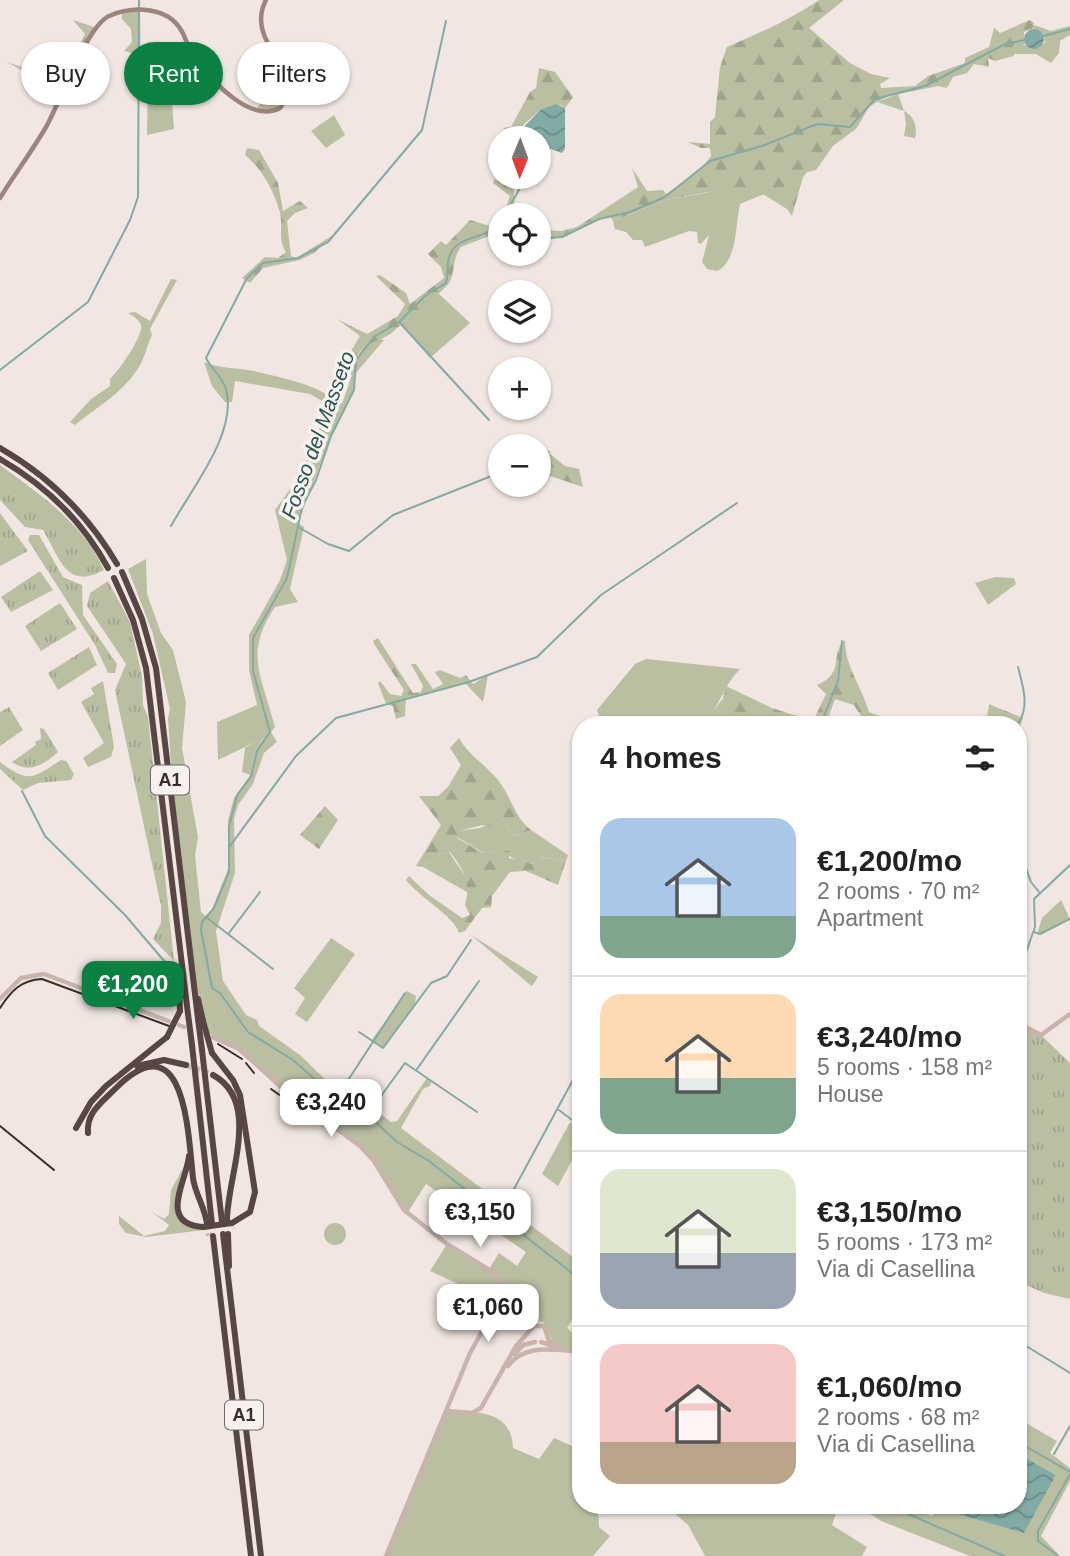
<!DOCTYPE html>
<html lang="en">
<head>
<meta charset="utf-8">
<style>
  body { margin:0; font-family:Arial,sans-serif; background:#f6f6f6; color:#222; height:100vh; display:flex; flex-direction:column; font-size:26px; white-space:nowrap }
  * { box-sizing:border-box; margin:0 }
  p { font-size:23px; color:#767676 }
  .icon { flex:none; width:38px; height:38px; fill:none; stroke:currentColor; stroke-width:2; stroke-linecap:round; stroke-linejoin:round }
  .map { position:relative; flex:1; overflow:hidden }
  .panel { position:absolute; left:572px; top:716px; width:455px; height:798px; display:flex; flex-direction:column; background:#fff; border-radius:28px; box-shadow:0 2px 5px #0004 }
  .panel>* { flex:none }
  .hud { position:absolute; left:21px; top:42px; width:446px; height:63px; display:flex; gap:14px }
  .needle { width:46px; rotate:181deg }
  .buttons { position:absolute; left:488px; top:126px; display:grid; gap:14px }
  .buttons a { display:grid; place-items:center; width:63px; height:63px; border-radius:50%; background:#fff; box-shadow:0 2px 5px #0004; font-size:35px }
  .price { position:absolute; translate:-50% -60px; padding:0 16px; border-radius:14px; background:#fff; color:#222; font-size:23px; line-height:46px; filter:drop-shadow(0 2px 4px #0008) }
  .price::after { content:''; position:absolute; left:50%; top:42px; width:21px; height:16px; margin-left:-10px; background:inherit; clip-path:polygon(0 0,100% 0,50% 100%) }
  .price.active { background:#0b8043; color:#fff }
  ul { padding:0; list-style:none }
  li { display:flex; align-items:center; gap:21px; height:175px; padding:0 28px }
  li+li { border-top:2px solid #e0e0e0 }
  li span { display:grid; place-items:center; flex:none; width:196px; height:140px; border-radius:21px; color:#555 }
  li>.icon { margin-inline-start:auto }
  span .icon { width:84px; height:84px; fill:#fffc; stroke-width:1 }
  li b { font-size:30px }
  h2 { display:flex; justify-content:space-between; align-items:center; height:84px; padding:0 28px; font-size:30px }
  .tag { padding:0 24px; border-radius:32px; background:#fff; box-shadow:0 2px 5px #0004; font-size:24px; line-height:63px }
  .tag.active { background:#0b8043; color:#fff }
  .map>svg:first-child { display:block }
</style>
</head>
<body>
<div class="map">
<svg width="1070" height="1556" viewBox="0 0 1070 1556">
  <defs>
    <pattern id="forest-firs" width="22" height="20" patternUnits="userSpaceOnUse" patternTransform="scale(1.75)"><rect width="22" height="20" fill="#bbbfa2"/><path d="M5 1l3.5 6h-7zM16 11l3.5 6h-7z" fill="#a1a48c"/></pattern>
    <pattern id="park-tufts" width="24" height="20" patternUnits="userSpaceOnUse" patternTransform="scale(1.75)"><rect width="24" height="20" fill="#bbbfa2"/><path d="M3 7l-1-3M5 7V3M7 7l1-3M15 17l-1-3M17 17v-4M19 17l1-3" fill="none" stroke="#a1a48c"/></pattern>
    <pattern id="water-waves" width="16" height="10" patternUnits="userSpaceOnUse" patternTransform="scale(1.75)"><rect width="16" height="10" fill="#82aba5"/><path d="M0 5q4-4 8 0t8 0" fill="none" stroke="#6b8c87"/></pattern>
  </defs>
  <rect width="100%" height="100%" fill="#f1e6e1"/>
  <g fill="#bbbfa2">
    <path d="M140 10 141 81H136V54L124 51 132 42 131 29 122 19V13Z"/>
    <path d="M1034 25 1051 31 1070 26V35L1060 41 1059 53 1051 63 1036 54H1013L1012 45 1019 43 1034 48 1045 43 1044 36 1033 28Z"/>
    <path d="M61 50 73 56 61 79 51 87 7 62 48 76Z"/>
    <path d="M276 59 287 79 284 102 269 113 255 112 267 93 270 66Z"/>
    <path d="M148 71 164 73 161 100 172 102 174 129 147 135Z"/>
    <path d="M898 94 904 111C914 115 918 128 915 138L904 136 906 124 904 111 877 102Z"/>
    <path d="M334 115 345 135 326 148 311 131Z"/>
    <path d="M750 185 764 194 740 204C735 225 738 261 717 271L707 269 702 262 709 235 701 244 698 243 697 232 689 231 645 247 642 240H633L626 232 615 229 613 221 666 200Z"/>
    <path d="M171 279 177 280 150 329 152 335C147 345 145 357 140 365 125 392 98 406 75 425L70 422 91 399 110 386V379C118 372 144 335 141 325 139 319 133 316 128 313L135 312 150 321Z"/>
    <path d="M438 293 470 323 430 358 401 324Z"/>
    <path d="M379 339 384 340 355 374 354 390 331 436 298 523 304 527 290 589 298 602 275 607C244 653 261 674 275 727L271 732 277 742 264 753 253 784 238 805 234 819 235 873 216 931 223 981 246 1015 257 1020 259 1026 300 1055 327 1081 357 1096 391 1122 397 1121 427 1078 432 1081 430 1086 423 1089 401 1128 581 1263V1306L567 1328 581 1341V1355L560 1348 552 1341 544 1323 430 1271 447 1244 489 1269 499 1253 517 1266 526 1252 426 1184 408 1212 369 1154 305 1107 243 1053 205 1031C179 930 175 822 168 718L170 709 153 634 128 569 146 559 147 594 161 633 173 650 186 702 182 748 198 837 195 855 201 912 205 916 211 912 228 869V820L234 798 250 775 255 750 264 738 218 760 217 722 257 705 249 670V635L280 580 287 560 275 510 301 474 329 405 310 394 235 381 232 402H225L212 386 204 362C223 370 242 367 262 373 291 380 317 385 342 404L359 354 366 344Z"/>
    <path d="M995 577 1014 578 1016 584 988 605 975 583Z"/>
    <path d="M646 659 740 669C726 683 721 700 710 717L720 724H643L641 720 631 724H601L597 710 635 664Z"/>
    <path d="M502 818 514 836 531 830 568 855 566 861 539 857 532 864 518 862 504 852 484 853 457 837 458 831 480 828Z"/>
    <path d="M449 852 467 879V892L423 867 440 854Z"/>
    <path d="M1061 900 1070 919 1037 935 1042 918Z"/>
    <path d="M471 935 538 977 532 986 528 983Z"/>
    <path d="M331 938 355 954 307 1022 295 1014 305 998 294 988Z"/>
    <path d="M407 991 416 996 415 1004 383 1048 371 1041Z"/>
    <path d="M570 1122 581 1131V1144L558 1186 542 1174Z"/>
    <path d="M183 1168C176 1195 162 1224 204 1230L146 1237 126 1233 119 1224V1216L144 1236 165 1231 169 1225 152 1212 164 1219 169 1214 171 1190Z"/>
    <circle cx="335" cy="1234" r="11"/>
    <path d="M447 1411C477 1412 512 1410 513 1448L539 1459 554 1438 581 1450V1505H598L599 1527 610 1536 593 1556H386Z"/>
    <path d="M1019 1419 1057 1441 1050 1453 1070 1468V1481L1041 1536 1060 1556H970L881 1521 856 1505H910L932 1516 939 1505H955L951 1512 1024 1532 1056 1475 1019 1454Z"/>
    <path d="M665 1505H839L832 1525 867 1547 862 1556H705L688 1525Z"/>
  </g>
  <g fill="url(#forest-firs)">
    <path d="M819 0H844L809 28 850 63 871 74 890 78 880 84 881 88 915 86 928 76 965 63V58L989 47 994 28 1000 33 1030 20 1034 23 1033 28 1024 32 1025 44 1013 45 1014 56 995 61 988 58 989 67 974 64 967 73 953 77 947 88 938 86 889 96 877 102 869 107 857 128 833 146 816 170 807 172 803 177 792 216 787 209 750 186 711 197 708 192 666 200 613 221 610 216 606 217 562 237 539 239V234L548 230 561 231 577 227 638 187 632 168 647 191 663 190 666 194 699 171 711 156 710 148H701L688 142 710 144V122L715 117 720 67 727 47C760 33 791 19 819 0Z"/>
    <path d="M73 20 97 28 61 92 51 87 61 79 85 34Z"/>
    <path d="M539 68 555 72 573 97 565 108 561 105 540 110 523 125 522 134 502 128 511 127 530 92 536 88Z"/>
    <path d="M247 148 259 150 278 183 283 211 300 201 308 208 295 213 287 221 291 256 296 258 335 234 314 253 300 260 263 268 250 283 242 278 265 257 278 258 286 252C277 240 284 223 279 209 273 190 262 169 245 155Z"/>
    <path d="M494 179 514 190 515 215H503L510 196 493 183Z"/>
    <path d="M500 219 499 232 461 247C452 258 456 271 449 283 445 290 405 321 395 330 378 346 353 340 355 373L351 375 348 356 360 336 337 319 367 334 398 316 405 304 376 276 380 275 406 293 410 304 444 278 441 267 428 254 441 241 446 245 470 220 490 226Z"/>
    <path d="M539 447 551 452 549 453 565 466 579 469 583 487 544 474 539 466Z"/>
    <path d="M378 638 413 693 421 692 423 686 411 664H416L433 689 443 684 435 672 440 670 460 678 466 675 473 684 488 675 483 702 465 683 406 698 405 716 396 719 393 706 386 704 378 683 380 681 390 694 401 696 404 690 374 644 373 641Z"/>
    <path d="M845 640C845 667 862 687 869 712L888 719V722L861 716 854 705 835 699 826 724H720L710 716 723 698 726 686 772 708 813 721 826 694 817 685C846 673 829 654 845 640Z"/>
    <path d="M989 704 1023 718 1019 730 1018 724H986Z"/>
    <path d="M265 736 255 750 250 775 242 772 245 748Z"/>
    <path d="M459 738C468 755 486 765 498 780 511 796 515 818 531 830L514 836 502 818 492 827 483 825 459 831 457 838 483 853 510 851 509 858 532 864 538 857 566 861 558 885 526 871 510 872 492 896 491 907 482 908 465 931 459 933C454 916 419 897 406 880L409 876 429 895 462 918 470 915 465 905C471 884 464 869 450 852L440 854 423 867 416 866 441 825 419 796H438L448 787 461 765 450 748Z"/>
    <path d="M325 806 338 820 319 849 300 835Z"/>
  </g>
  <g fill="url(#park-tufts)">
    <path d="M0 465C38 493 84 524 104 570 66 591 60 558 43 530L25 527 0 500Z"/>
    <path d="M0 513 28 551 0 566Z"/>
    <path d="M30 535H39L63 577 82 585 83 615 117 664 115 673H108L95 645 28 540Z"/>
    <path d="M40 571 53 590 11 612 1 597Z"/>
    <path d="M108 581 130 622 142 676 143 705 148 717 174 961 153 939 161 923V906L115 690 126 664 87 606 90 593Z"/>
    <path d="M60 603 77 629 41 651 25 626Z"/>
    <path d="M89 647 97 665 58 690 48 673Z"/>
    <path d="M103 681 114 747 111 757 88 767 83 758 104 743 81 702 94 694 91 688Z"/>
    <path d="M9 707 23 730 0 746V712Z"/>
    <path d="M40 728 44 729 58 752C44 765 29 774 12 762L36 745 35 742 41 739Z"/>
    <path d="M61 760 66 761 74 774 71 780 38 783 23 790 0 769V762C29 784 33 778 61 760Z"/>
    <path d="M1018 1023 1041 1035 1070 1063V1299L1044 1293 1019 1282Z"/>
  </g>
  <g fill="url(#water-waves)">
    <circle cx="1034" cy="39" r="10"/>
    <path d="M556 104 565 108V149L562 153 542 146 539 138H529L521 130 540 110Z"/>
    <path d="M1019 1454 1056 1475 1024 1533 951 1512 955 1505H1018Z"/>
  </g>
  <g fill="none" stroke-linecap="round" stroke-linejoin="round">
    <g stroke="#82aba5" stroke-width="2">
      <path d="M1044 36 1070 29"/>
      <path d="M505 215 526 177"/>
      <path d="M500 222C488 240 458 234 450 255 446 264 449 274 446 283L425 296 399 322 374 337 356 360 354 390 331 436 316 480 302 507 287 578 253 638V671L270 732 257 751 251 777 237 795 229 827V872L214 908 202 922 201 930 212 988 220 993 248 1032 293 1060 330 1093 368 1115 397 1142 429 1161 581 1280"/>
      <path d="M539 239 562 237 599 219 630 212 665 197 710 161 762 146 817 124 850 127 875 99 925 86 1005 44 1025 40"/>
      <path d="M400 323 489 420"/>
      <path d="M0 370 88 302 130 220 138 197 139 0"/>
      <path d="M171 526C191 489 238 433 226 389 222 376 211 369 206 358L247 278 263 263 298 258 328 242 422 130 446 21"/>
      <path d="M298 527 328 544 349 551 393 515 499 473"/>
      <path d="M821 724 838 681 842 641"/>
      <path d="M1018 724C1030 706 1023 687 1018 667"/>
      <path d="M22 791 45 836 125 915 171 969"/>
      <path d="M230 846 296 756 336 718 469 682 537 657 601 595 737 503"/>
      <path d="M1018 846 1031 882 1039 892"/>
      <path d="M206 917 273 969"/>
      <path d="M1034 932 1040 934 1070 919"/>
      <path d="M229 933 260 892"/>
      <path d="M1018 975 1035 927 1034 899 1070 865"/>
      <path d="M359 1032 383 1048 431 983 447 976 471 940"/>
      <path d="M417 1069 479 981"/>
      <path d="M337 1097 405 993"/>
      <path d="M559 1110 581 1127"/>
      <path d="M368 1114 405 1063 477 1112"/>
      <path d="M500 1215 581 1065"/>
      <path d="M1018 1341 1070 1373"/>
      <path d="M1018 1442 1070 1472"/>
      <path d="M1054 1454 1070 1426"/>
      <path d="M888 1505 1004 1556"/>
      <path d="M1057 1555 1038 1541V1531L1070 1474"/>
    </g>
    <g stroke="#ccc1bd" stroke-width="6" stroke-dasharray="6 3" stroke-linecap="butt">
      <path d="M186 1065 213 1075"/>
      <path d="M207 1224 209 1236"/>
    </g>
    <g stroke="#c8b4ad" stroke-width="4.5">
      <path d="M0 999 21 978 44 974 171 1022"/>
      <path d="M1018 1023 1041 1035 1070 1014"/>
      <path d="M179 1025 184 1027"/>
      <path d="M212 1037 239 1049 290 1095 360 1146 374 1161 404 1210 447 1244 491 1271 500 1282 499 1301 470 1353 386 1556"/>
      <path d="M541 1342 553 1346"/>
      <path d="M572 1351 581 1355"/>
      <path d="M515 1354 523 1345 535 1342"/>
      <path d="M508 1366C524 1345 548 1349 572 1351"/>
      <path d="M447 1411 472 1413 481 1408 516 1346 534 1326H544L549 1341 560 1348"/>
    </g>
    <path stroke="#9c847f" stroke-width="4.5" d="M0 198C15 174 32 151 46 127 60 103 86 27 109 16 132 6 167 6 181 30 187 39 188 51 195 59 212 81 251 124 280 108 309 72 243 44 266 0"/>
    <g stroke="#574643" stroke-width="6">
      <path d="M0 448C49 476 88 515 117 564"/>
      <path d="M0 459C45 485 83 522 108 568"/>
      <path d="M122 572 142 619 156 668 198 1019"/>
      <path d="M114 578 133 620 146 668 188 1014"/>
      <path d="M178 968 180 1011"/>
      <path d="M198 999 203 1021"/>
      <path d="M192 1045 212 1224"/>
      <path d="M202 1050 222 1222"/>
      <path d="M212 1053 233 1080 240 1095 255 1192 250 1212 232 1223"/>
      <path d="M137 1066 164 1060 186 1065"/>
      <path d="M213 1075C263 1102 226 1179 227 1222"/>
      <path d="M76 1128 91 1102 106 1086 167 1037"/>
      <path d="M88 1133C86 1113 102 1102 115 1089 185 1019 188 1131 193 1178 195 1194 205 1207 207 1224"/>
      <path d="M189 1156C187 1180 157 1224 203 1227"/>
      <path d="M223 1234 261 1556"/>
      <path d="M228 1234 229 1266"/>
      <path d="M213 1236 251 1556"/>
    </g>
    <g stroke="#372d2b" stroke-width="2">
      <path d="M0 1008C11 991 21 980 42 979L169 1026"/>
      <path d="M218 1044 242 1059"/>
      <path d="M246 1063 254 1073"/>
      <path d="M271 1089 281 1096"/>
      <path d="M0 1126 54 1170"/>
    </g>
    <g stroke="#574643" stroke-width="6">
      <path d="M188 1014 192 1045"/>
      <path d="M198 1019 202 1050"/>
      <path d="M203 1021 212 1053"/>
      <path d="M167 1037 180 1011"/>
      <path d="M203 1227 232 1223"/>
    </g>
  </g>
  <g text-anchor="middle" stroke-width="7" stroke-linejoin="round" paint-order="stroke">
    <g fill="#f9f1ed" stroke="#716865" stroke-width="2">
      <rect x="151" y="765.5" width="38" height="29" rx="5"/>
      <rect x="225" y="1400.5" width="38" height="29" rx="5"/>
    </g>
    <g font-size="18" font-weight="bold" fill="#372d2b">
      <text x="170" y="786">A1</text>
      <text x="244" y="1421">A1</text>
    </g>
    <g font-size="21" font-style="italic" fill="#25554f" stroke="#f9f1ed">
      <text transform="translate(318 435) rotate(-70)" y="7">Fosso del Masseto</text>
    </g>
  </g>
</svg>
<div class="buttons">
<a><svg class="needle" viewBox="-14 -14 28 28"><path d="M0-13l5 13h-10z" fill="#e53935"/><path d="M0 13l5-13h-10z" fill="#767676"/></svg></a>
<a><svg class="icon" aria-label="locate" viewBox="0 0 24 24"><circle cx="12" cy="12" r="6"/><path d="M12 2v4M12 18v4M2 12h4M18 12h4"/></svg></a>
<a><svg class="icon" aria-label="layers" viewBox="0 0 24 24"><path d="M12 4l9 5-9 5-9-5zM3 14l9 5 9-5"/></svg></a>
<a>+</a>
<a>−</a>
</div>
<b class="price active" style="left:133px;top:1021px">€1,200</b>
<b class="price" style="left:331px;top:1139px">€3,240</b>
<b class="price" style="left:480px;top:1249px">€3,150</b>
<b class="price" style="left:488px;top:1344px">€1,060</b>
<div class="hud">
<a class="tag">Buy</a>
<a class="tag active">Rent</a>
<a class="tag">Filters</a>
</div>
<section class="panel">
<h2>4 homes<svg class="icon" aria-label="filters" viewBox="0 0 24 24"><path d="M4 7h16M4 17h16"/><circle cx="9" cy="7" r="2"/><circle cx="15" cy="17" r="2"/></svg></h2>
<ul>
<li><span style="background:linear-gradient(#a9c7e8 70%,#7fa58c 0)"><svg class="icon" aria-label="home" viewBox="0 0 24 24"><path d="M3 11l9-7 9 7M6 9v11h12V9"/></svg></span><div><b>€1,200/mo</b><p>2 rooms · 70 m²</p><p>Apartment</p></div></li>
<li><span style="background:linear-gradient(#ffd9b3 60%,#7fa58c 0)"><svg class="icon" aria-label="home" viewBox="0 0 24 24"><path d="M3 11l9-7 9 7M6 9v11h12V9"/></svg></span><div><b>€3,240/mo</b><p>5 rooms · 158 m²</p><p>House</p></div></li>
<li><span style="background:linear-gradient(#dfe7d0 60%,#9aa5b1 0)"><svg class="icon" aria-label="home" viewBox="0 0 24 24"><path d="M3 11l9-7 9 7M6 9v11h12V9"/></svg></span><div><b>€3,150/mo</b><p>5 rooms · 173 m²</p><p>Via di Casellina</p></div></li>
<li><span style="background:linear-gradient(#f6c9c9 70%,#b9a48a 0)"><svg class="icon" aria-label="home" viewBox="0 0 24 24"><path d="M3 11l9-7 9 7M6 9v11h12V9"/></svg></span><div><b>€1,060/mo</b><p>2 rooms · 68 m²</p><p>Via di Casellina</p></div></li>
</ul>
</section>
</div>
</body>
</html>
